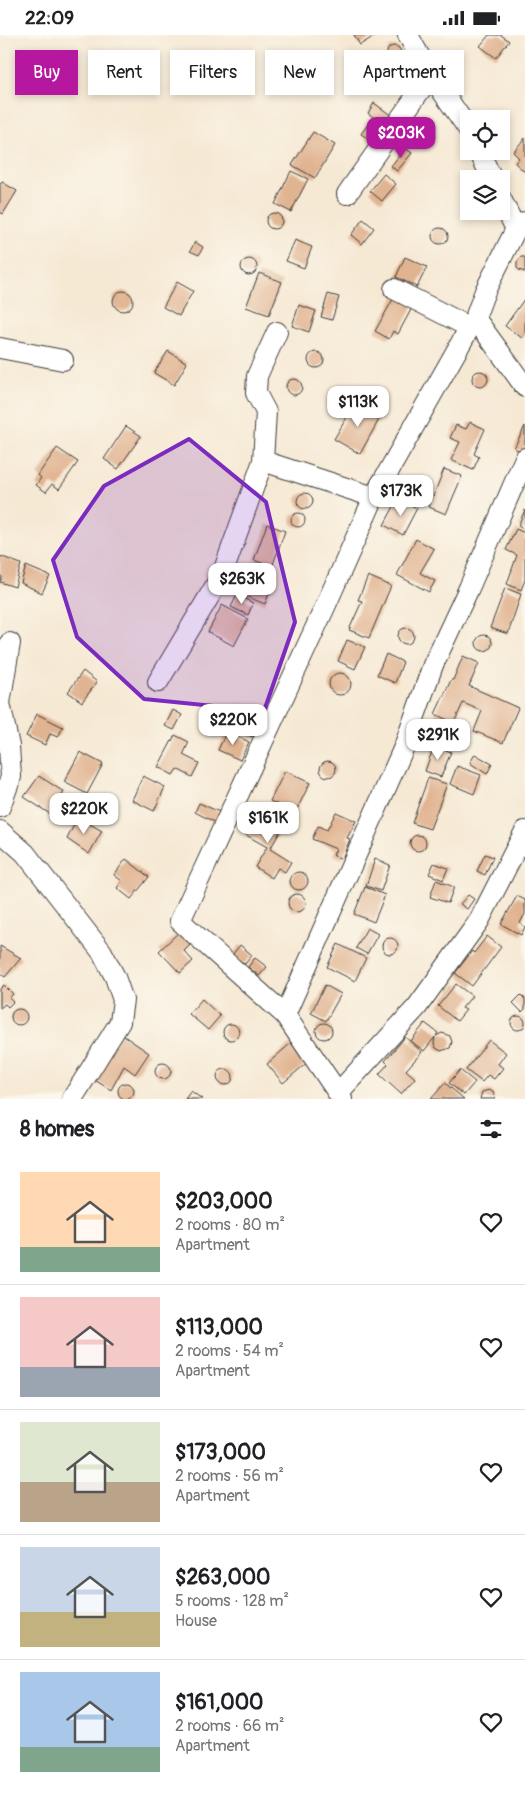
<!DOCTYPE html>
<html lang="en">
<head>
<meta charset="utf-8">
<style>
  body { margin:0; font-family:Pangolin,sans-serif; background:#f2f2f2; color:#202124; height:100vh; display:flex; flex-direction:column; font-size:19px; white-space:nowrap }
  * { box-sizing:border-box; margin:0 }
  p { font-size:16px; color:#757577 }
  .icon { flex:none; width:28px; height:28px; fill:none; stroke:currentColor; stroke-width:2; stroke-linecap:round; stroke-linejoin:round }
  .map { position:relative; height:1064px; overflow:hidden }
  .panel { display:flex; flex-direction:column; background:#fff; flex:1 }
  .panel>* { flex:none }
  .banner { position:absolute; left:15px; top:15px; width:495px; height:45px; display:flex; gap:10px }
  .tools { position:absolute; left:460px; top:75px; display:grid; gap:10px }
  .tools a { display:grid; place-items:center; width:50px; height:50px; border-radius:0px; background:#fff; box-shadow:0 2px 8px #0003; font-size:25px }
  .price { position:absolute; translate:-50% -42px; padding:0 11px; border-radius:10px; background:#fff; color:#222; font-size:16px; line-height:32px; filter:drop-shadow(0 1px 2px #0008) }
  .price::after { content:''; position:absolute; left:50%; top:30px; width:15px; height:11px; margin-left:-8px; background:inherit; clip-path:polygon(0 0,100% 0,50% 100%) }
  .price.on { background:#b5179e; color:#fff }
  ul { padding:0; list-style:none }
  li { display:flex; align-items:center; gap:15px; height:125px; padding:0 20px }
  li+li { border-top:1px solid #e0e0e0 }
  li span { display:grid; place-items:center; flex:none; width:140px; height:100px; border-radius:0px; color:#555 }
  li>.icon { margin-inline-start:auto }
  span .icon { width:60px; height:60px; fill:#fffc; stroke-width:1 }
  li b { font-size:21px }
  h2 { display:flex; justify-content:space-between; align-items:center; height:60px; padding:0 20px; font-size:21px }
  .pill { padding:0 18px; border-radius:0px; background:#fff; box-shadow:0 2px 8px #0003; font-size:18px; line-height:45px }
  .pill.on { background:#b5179e; color:#fff }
  .status { display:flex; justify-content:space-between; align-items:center; height:35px; padding:0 25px; background:#fff; direction:ltr }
  .status svg { height:14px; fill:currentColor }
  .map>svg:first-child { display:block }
</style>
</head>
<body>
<div class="status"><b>22:09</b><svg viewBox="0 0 49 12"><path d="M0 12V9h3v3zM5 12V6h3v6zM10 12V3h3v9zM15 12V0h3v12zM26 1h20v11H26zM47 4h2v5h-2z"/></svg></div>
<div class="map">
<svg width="525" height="1064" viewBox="0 0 525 1064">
  <rect width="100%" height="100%" fill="#fbf7ec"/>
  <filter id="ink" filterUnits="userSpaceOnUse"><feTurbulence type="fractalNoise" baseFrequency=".02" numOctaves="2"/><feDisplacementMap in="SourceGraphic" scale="10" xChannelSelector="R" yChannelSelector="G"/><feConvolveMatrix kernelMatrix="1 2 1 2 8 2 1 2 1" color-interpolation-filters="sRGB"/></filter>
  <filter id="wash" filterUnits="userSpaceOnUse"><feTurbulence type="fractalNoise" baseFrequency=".0096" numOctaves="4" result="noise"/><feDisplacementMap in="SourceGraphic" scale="20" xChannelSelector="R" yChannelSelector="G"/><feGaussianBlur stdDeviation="1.12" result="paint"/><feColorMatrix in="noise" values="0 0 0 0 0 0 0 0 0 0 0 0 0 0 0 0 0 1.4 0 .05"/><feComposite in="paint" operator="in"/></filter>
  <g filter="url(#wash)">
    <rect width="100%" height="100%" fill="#f6e9d4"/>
    <g id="blocks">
      <g fill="#e1b491">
        <path d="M354 0H376L360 10Z"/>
        <path d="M489 0H501L509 6 496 23 480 11Z"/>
        <circle cx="394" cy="18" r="7"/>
        <path d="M374 68 392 81 373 107 361 99 373 82 368 78Z"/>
        <path d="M313 97 335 110 315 143 292 130Z"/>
        <path d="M525 103V137L515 128 519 123 513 117Z"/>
        <path d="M405 113 412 118 397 136 391 131Z"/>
        <path d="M291 136 308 144 291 177 275 169Z"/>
        <path d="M384 139 396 149 382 166 370 156Z"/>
        <path d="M2 147 17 156 3 179 0 177V149Z"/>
        <circle cx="274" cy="186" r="8"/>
        <path d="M363 184 374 193 362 209 351 200Z"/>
        <circle cx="440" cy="201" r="8"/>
        <path d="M295 205 312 212 304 233 286 226Z"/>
        <path d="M195 207 203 212 199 220 190 216Z"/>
        <path d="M405 222 427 232 417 252 396 242Z"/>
        <path d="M521 222H525V237L519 235 517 233V227Z"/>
        <circle cx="249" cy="232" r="8"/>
        <path d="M259 238 282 247 269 280 246 272Z"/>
        <path d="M177 247 193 256 179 281 163 272Z"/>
        <circle cx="123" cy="266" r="10"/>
        <path d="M328 259 339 262 332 285 321 282Z"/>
        <path d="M396 259 414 269 398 299 393 296 389 304 375 296Z"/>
        <path d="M525 263V298L522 303 505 291Z"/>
        <path d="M299 270 316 276 309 297 292 291Z"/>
        <path d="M168 316 187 328 174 350 154 338Z"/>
        <circle cx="316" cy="325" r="8"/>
        <circle cx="480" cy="344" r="8"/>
        <circle cx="294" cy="352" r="8"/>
        <path d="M356 367 381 381 360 419 334 404Z"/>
        <path d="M470 387 485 394 474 419 479 422 473 435 451 425 460 407 450 403 456 390 466 394Z"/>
        <path d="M126 391 141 401 118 434 104 424Z"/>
        <path d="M525 391V412L522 417 514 413Z"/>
        <path d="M57 413 78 427 59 454 52 449 46 457 36 450 41 443 38 440Z"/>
        <path d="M444 434 462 441 446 479 429 472Z"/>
        <circle cx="305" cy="466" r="8"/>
        <path d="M398 464 417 473 403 500 384 490Z"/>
        <path d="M525 475V495L518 491Z"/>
        <circle cx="298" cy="485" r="7"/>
        <path d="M267 489 285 496 272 532 254 525Z"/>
        <path d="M516 494 525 498V545L521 555 507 549 517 520 506 515Z"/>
        <path d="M416 504 434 514 420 538 435 546 429 557 397 540Z"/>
        <path d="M0 521 21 529 15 552 0 547 2 542 0 541Z"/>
        <path d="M26 531 50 541 42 558 21 548Z"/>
        <path d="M249 532 275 543 265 569 238 558Z"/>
        <path d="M368 541 391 551 369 603 349 595 362 566 358 565Z"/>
        <path d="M505 553 521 559 508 599 490 593Z"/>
        <path d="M237 560 253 568 248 580 231 572Z"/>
        <path d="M222 570 248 584 234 611 208 597Z"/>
        <circle cx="406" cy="601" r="8"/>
        <circle cx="484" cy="608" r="8"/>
        <path d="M347 605 365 612 355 634 338 626Z"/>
        <path d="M386 619 403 627 395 648 377 640Z"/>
        <path d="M463 621 479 628 469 651 518 673 503 708 474 696 482 676 463 668 454 688 435 679 451 645H453Z"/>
        <path d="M83 636 97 647 82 667 68 657Z"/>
        <circle cx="340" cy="649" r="11"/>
        <path d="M173 675 182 680 174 695 165 691Z"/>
        <path d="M37 679 63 692 58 702 50 699 45 710 26 701Z"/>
        <path d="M237 685 256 692 252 702 234 695Z"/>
        <path d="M227 696 249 707 240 725 218 715Z"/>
        <path d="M175 700 189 707 183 720 199 728 192 742 177 734 173 740 158 732Z"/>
        <path d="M434 711 451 717 441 742 425 736Z"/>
        <path d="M80 717 103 729 87 759 64 747Z"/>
        <path d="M475 719 492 729 487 739 470 728Z"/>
        <circle cx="328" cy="734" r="8"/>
        <path d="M457 731 481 740 474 759 450 749Z"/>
        <path d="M285 736 310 748 295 778 270 766Z"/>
        <path d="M39 741 64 757 50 779 24 762Z"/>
        <path d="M143 741 165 752 154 776 132 765Z"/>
        <path d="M428 743 447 749 430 794 412 788Z"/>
        <path d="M199 768 222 778 214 787 195 777Z"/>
        <path d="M260 776 284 790 270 814 291 827 285 837 278 833 272 843 255 832 267 812 246 800Z"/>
        <path d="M336 777 356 786 347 803 350 804 342 824 333 820 336 814 312 804 318 791 327 795Z"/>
        <path d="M78 782 102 796 89 819 67 804Z"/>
        <circle cx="418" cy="808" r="8"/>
        <path d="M485 819 493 822 485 840 477 836Z"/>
        <path d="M126 824 149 842 131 864 117 853 122 846 114 840Z"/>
        <path d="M375 824 390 830 381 856 366 851Z"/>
        <path d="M434 828 448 833 443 845 429 839Z"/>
        <circle cx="299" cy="846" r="9"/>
        <path d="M436 845 454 852 448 868 430 862Z"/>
        <path d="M365 852 385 860 374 887 354 879Z"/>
        <circle cx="297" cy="868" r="9"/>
        <path d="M468 860 474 864 467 874 460 869Z"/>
        <path d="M517 861 525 865V879L520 888 525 892 521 900 501 889Z"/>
        <path d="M367 893 378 899 367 919 356 913Z"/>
        <path d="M180 896 192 908 184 916 193 926 180 938 159 916Z"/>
        <path d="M487 901 501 912 472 951 455 938 472 916 474 918Z"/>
        <circle cx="390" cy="911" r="8"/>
        <path d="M338 909 366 923 355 946 327 932Z"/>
        <path d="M240 910 252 920 245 929 232 920Z"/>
        <path d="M0 911 21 923 5 942 0 938Z"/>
        <path d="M255 923 267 932 259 941 248 932Z"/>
        <path d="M456 949 472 961 462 973 466 975 457 986 438 971Z"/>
        <path d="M4 950 13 959 9 963 13 967 8 972 5 969 0 973V954Z"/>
        <path d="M325 950 341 959 326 986 311 978Z"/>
        <path d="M521 960 525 964V974L522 977 513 968Z"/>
        <path d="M202 964 220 981 208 995 189 979Z"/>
        <circle cx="19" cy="982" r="8"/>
        <circle cx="518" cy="988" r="7"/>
        <circle cx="324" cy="996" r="8"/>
        <path d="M425 988 438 998 436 1001 442 998 450 1001 452 1007 450 1013 441 1016 436 1013 434 1008 435 1002 424 1016 411 1006Z"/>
        <circle cx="231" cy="997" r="8"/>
        <path d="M121 999 149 1018 135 1039 124 1031 111 1055 93 1044Z"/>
        <path d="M405 1002 422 1017 406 1035 415 1043 401 1059 379 1039 388 1029 385 1026Z"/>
        <path d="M489 1005 506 1018 498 1029 503 1033 494 1044 488 1040 482 1047 466 1035Z"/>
        <path d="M291 1008 308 1027 283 1048 267 1029Z"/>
        <circle cx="163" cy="1036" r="8"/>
        <circle cx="225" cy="1042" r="8"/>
        <path d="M460 1035 475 1047 464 1060 449 1048Z"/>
        <path d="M445 1048 464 1064H431Z"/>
        <circle cx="126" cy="1056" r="8"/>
        <path d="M489 1055 493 1057 495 1064H480L482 1057Z"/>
        <path d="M191 1056 202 1064H185Z"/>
      </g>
    </g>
  </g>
  <g filter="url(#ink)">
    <use href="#blocks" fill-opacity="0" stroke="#3d3b38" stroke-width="1"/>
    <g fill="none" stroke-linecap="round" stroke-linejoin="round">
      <g stroke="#3d3b38" stroke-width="22">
        <g id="minor">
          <path d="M408 0 426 33 469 95"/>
          <path d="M479 116 492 144"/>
          <path d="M347 159 431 40"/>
          <path d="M501 164 516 194"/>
          <path d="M394 254 469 292"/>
          <path d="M475 283 525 352"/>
          <path d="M0 313 63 325"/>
          <path d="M263 426 266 377 256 358 257 341 277 297"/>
          <path d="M158 647 222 540 263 426 374 462"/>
          <path d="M0 668 9 711 11 742 0 772"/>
          <path d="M0 668 10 608"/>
          <path d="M0 796 25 818 102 917 115 942 123 965 120 987 72 1064"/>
          <path d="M285 980 404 712 433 630 469 553 525 423"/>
          <path d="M338 1058 417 972 479 886 525 796"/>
          <path d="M342 1064 285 980 180 886 325 572 374 462 475 283 485 256 516 194 525 187"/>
        </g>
      </g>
      <use href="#minor" stroke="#fff" stroke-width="20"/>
    </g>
  </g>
  <path fill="#7b2cbf" fill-opacity="0.2" stroke="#7b2cbf" stroke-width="4" stroke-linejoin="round" d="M189 404 266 467 295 587 264 676 144 664 77 602 53 525 104 451Z"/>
</svg>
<div class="tools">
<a><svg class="icon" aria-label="locate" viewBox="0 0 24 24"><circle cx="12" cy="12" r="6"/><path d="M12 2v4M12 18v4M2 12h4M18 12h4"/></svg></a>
<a><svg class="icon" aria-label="layers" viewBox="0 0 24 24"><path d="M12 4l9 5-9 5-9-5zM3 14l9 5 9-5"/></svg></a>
</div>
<b class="price on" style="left:401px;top:124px">$203K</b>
<b class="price" style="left:358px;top:393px">$113K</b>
<b class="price" style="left:401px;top:482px">$173K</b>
<b class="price" style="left:242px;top:570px">$263K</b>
<b class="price" style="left:233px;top:711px">$220K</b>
<b class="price" style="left:438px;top:726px">$291K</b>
<b class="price" style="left:84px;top:800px">$220K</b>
<b class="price" style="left:268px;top:809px">$161K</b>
<div class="banner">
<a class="pill on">Buy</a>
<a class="pill">Rent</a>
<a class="pill">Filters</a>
<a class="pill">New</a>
<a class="pill">Apartment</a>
</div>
</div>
<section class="panel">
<h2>8 homes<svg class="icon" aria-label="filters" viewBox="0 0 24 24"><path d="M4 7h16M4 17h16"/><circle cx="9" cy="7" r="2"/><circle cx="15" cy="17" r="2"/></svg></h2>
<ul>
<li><span style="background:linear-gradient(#ffd9b3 75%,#7fa58c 0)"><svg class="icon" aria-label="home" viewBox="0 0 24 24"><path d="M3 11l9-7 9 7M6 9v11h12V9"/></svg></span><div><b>$203,000</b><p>2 rooms · 80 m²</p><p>Apartment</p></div><svg class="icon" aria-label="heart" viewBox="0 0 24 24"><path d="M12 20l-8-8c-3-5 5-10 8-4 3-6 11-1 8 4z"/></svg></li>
<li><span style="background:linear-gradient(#f6c9c9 70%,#9aa5b1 0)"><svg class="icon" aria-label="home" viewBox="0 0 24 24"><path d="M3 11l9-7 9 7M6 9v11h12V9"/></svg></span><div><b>$113,000</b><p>2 rooms · 54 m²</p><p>Apartment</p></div><svg class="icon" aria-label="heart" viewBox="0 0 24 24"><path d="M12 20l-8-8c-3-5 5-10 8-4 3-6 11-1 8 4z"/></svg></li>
<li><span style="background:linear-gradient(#dfe7d0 60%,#b9a48a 0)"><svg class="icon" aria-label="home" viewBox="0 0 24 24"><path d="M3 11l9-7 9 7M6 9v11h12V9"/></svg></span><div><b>$173,000</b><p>2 rooms · 56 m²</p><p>Apartment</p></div><svg class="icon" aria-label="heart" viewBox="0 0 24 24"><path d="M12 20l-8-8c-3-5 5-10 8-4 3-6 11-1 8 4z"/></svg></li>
<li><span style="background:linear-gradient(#c9d6e8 65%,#c2b280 0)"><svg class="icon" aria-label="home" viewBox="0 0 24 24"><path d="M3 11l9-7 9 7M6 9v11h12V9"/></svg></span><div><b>$263,000</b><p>5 rooms · 128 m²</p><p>House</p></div><svg class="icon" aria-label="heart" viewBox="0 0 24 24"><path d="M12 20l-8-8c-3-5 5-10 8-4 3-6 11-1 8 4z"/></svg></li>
<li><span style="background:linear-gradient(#a9c7e8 75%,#7fa58c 0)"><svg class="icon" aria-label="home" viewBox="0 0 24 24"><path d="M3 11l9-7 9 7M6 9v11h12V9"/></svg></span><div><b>$161,000</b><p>2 rooms · 66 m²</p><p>Apartment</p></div><svg class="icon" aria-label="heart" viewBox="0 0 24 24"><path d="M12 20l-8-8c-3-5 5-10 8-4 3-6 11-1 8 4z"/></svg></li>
</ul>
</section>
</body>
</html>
